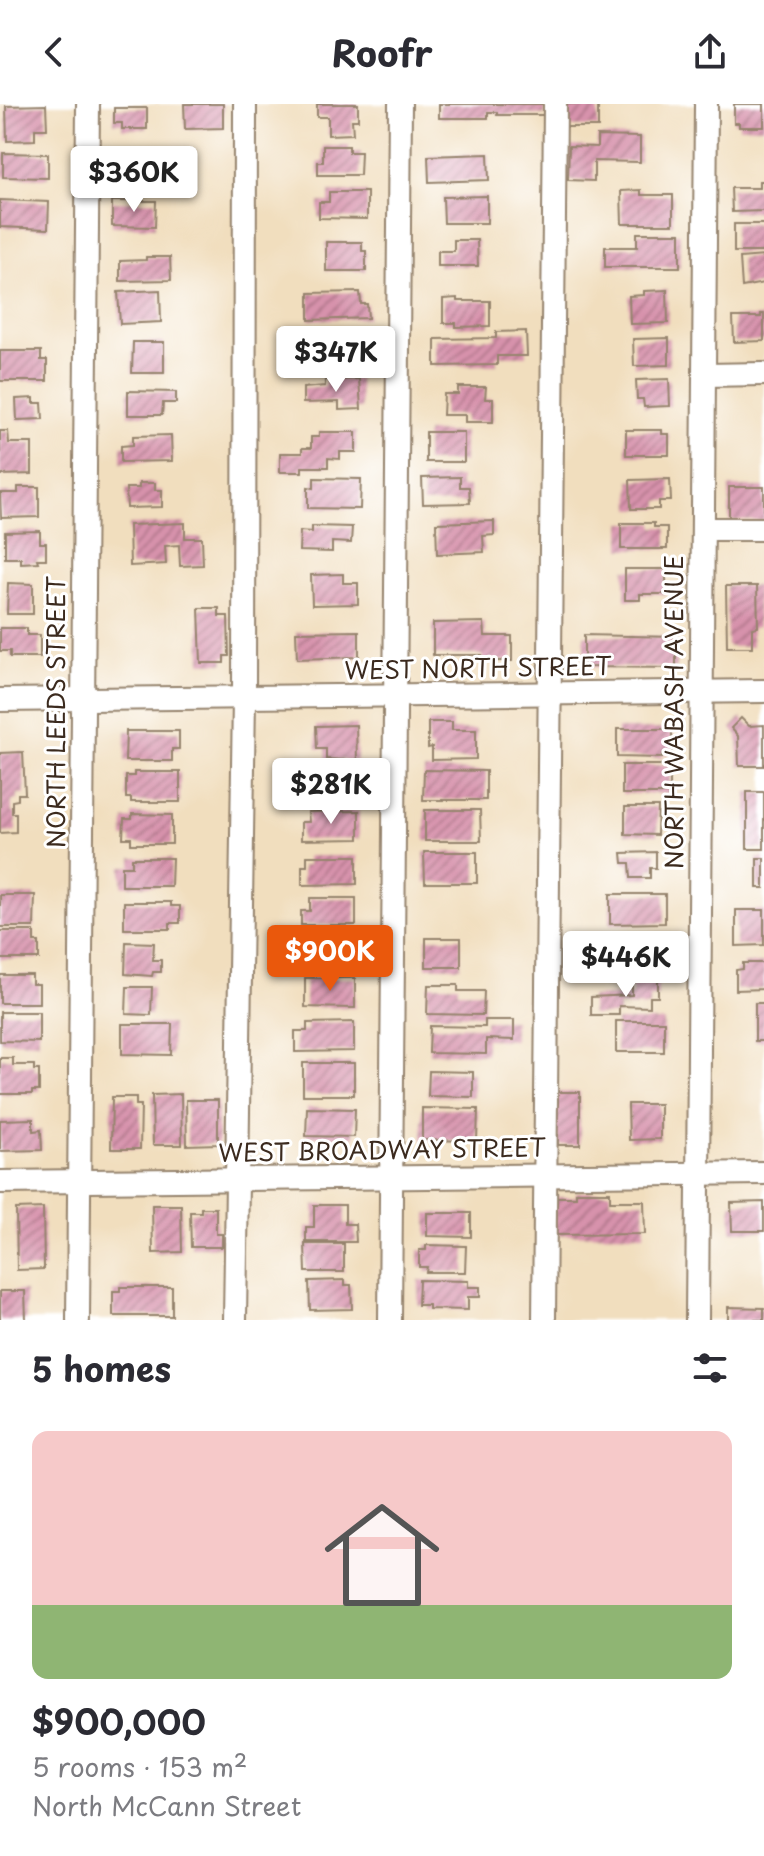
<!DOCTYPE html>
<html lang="en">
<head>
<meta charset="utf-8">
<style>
  body { margin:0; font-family:"Playpen Sans",sans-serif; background:#f2f2f3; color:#2b2b33; height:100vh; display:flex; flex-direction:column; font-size:30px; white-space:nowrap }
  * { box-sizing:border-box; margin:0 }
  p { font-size:26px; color:#7c7c81 }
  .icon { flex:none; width:44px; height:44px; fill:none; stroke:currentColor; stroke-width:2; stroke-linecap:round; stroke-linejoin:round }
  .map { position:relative; height:1216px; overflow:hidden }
  .sheet { display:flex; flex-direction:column; background:#fff; flex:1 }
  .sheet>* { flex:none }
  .price { position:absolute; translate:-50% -68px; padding:0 18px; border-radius:8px; background:#fff; color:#222; font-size:26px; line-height:52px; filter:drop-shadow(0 2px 4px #0008) }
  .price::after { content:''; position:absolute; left:50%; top:48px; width:24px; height:18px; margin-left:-12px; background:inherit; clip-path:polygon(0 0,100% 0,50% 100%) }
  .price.active { background:#ea580c; color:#fff }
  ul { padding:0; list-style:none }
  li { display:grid; align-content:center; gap:16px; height:424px; padding:0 32px }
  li+li { border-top:2px solid #e1e1e2 }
  li span { display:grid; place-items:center; height:248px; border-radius:16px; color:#555 }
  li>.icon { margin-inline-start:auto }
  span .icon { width:144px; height:144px; fill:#fffc; stroke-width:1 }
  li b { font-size:34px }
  h2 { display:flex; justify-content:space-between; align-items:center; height:96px; padding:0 32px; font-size:34px }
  header { display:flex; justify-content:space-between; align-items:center; height:104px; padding:0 32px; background:#fff; font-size:36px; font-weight:700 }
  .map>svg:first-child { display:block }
</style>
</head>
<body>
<header><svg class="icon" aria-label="back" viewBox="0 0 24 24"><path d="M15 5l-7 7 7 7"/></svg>Roofr<svg class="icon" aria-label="share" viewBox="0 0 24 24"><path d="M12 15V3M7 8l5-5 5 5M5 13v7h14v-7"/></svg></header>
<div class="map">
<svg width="764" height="1216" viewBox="0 0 764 1216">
  <defs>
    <pattern id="building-hatch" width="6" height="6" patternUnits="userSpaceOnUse" patternTransform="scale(2)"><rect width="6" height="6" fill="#d792ac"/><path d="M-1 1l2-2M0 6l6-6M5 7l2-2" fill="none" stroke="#b0778b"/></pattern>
  </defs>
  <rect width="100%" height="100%" fill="#fff"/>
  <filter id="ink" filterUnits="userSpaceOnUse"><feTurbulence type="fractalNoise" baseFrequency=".0125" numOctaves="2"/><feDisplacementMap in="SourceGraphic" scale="16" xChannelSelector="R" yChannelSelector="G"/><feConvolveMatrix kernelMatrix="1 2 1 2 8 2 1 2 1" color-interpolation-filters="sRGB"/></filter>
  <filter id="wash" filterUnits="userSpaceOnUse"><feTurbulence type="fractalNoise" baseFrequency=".006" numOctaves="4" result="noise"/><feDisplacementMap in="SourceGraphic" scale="32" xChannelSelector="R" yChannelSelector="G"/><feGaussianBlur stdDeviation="1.8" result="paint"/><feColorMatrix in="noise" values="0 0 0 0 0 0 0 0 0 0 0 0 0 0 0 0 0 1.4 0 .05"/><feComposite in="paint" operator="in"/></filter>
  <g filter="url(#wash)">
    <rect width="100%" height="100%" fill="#f1debe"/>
    <g id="blocks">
      <g fill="url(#building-hatch)">
        <path d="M184 0H223V24L185 25Z"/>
        <path d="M317 0H358V16H352L353 30 328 31V13H317Z"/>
        <path d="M439 0H545V11H497V8H488V14H439Z"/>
        <rect x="559" y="0" width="39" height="23"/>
        <path d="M734 0H764V23H739V19H734Z"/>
        <path d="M46 1 47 25H35V36L7 37 6 2Z"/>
        <path d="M114 4H147V25H122V19H114Z"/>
        <path d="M597 32 640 33V58L594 57V77L568 76 569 42 597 43Z"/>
        <path d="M323 42H349V48H361L360 71H318V58H323Z"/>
        <path d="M3 49 48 50V74L3 73Z"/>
        <path d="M488 50 489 76 429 78 428 52Z"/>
        <path d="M759 77H764V107L732 108 731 84H759Z"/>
        <path d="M641 86V91H673V120H622L621 87Z"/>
        <path d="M329 88H367V115L319 114V98H329Z"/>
        <path d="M487 92V119H444L443 93Z"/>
        <path d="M0 96 49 98 48 125 0 123Z"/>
        <path d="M112 97H156L155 123 112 122Z"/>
        <rect x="734" y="120" width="30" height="28"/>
        <path d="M637 129H680V163H605V143H637Z"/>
        <path d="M454 136H477L478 162H438V147H454Z"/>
        <path d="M326 138H362V147H366V167H326Z"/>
        <path d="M764 152V179L742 183 740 154Z"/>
        <path d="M146 153H170L171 176 120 177V157L146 156Z"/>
        <path d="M160 186 161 218 120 220 118 188Z"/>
        <path d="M667 186 668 219 630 220 629 192 644 191V187Z"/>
        <path d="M360 188 361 200H367L368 214 309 216V189Z"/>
        <path d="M457 194V197H490V222L456 223V219H443V195Z"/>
        <path d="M761 210H764V237L734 238 733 213H761Z"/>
        <path d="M526 227 527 252H497V261L435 262V235L496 234V228Z"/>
        <path d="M669 234V261L634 262 633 235Z"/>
        <path d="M133 238H164V269H132Z"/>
        <path d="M328 238H362L363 270H336V253H328Z"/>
        <path d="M0 247H41V256H47V277H0Z"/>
        <path d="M359 275 361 305 339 306V298L303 299V284L325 282V276Z"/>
        <path d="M669 275 670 302 644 303 643 295H637L636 276Z"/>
        <path d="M458 283H486L485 295H493V318H465V311H443L444 290H458Z"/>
        <path d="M128 287 176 288V299H163L162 311H128Z"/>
        <path d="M34 294V299H42L43 315 17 316 16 295Z"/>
        <path d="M626 326H662V330H669V351H626Z"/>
        <path d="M0 327H8L9 339H32V370L0 371Z"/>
        <path d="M319 328H356V348H340V355L328 354V363H302V368H280V349H302V344H311V333H319Z"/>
        <rect x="426" y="328" width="38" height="30"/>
        <path d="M171 331 172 357 121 358V342L133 341V332Z"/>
        <path d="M460 373V383H469L470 399 423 400 422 374Z"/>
        <path d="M314 374 361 375 360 405 308 404V383L314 384Z"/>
        <path d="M670 375 671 397H659V405H631L630 376Z"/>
        <path d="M139 379H155V386H162V403L127 404 126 384H139Z"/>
        <path d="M18 383H39V413L1 414 0 389H18Z"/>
        <rect x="729" y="383" width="35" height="34"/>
        <path d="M494 417V431L483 432 484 448 437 450 436 419Z"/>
        <path d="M185 419V434H202L203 461 180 462 179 441 165 442 166 460 130 462 129 421Z"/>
        <path d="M621 419H654V423H667V445H621Z"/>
        <path d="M312 422 352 423 351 439 332 438V448L299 447 300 427 312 428Z"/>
        <path d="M40 427V439H46V455H37L38 458 21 459V454H5V428Z"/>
        <path d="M625 465H666V490H640V496H625Z"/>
        <path d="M343 470V479H358V500L312 501 311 471Z"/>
        <path d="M8 479 33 480V510H7Z"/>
        <path d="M726 482H757L758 523 752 524V543H727Z"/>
        <path d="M199 504H219V512H228L229 552H224V559H201Z"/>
        <path d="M484 518 485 532H512V557H482V551H433V519Z"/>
        <path d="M0 524H27V531H40V553H10V547H0Z"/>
        <path d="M359 527V553L297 555 296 528Z"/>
        <path d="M584 531 676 533V564L584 563Z"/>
        <path d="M741 614 749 622 764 621V662H739L738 632 731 624Z"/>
        <path d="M428 618H452V626H476V655L432 656V643L428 644Z"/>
        <path d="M356 621 357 657 326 655V645H317L316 622Z"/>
        <path d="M617 625H672V650H662V654L617 653Z"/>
        <path d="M126 627H179V645H172V657H125Z"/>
        <path d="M23 648 25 690H18V696L12 697V709H16V728L0 729V649Z"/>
        <rect x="622" y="661" width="48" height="29"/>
        <path d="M424 666 486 667V696H423Z"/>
        <path d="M305 667 356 668V694H305Z"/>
        <path d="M134 668H180V698H131V694H126V672H134Z"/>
        <rect x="747" y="688" width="17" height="57"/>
        <path d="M625 703H658L657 731 625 730Z"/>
        <path d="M425 706H480L481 737H425Z"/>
        <path d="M359 707V735L301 736V718H309L308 708Z"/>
        <path d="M132 710 172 711V740H131V734H123L124 715H132Z"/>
        <path d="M424 748H477V779H425Z"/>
        <path d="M656 748V764H650V774H631L630 759H623L622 749Z"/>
        <path d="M307 752H357V780L302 781V762H307Z"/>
        <path d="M132 754H172L171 782H122V762H132Z"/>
        <rect x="757" y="754" width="7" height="30"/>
        <path d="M610 790H665V819L610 820Z"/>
        <path d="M0 791H35L34 823H0Z"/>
        <path d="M310 794H356V821H301V807H310Z"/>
        <path d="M124 798H171V802H180V819H170V825H124Z"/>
        <path d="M736 806H764V841L736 842Z"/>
        <path d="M0 827H34V838H39V855H0Z"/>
        <path d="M656 830V843H662V857L620 858 619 842H626V831Z"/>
        <rect x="426" y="834" width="35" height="29"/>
        <rect x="321" y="836" width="29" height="27"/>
        <path d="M126 838 154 839 153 856H161V868H153L152 872 125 870Z"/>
        <path d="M743 859H764V885L736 886V866L743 865Z"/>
        <path d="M0 871H32V880H39V899H0Z"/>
        <path d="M305 874H355V904L305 903Z"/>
        <path d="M632 876H658V893H650V903L619 902V911H591V893L632 891Z"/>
        <path d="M428 881H458V887H484L483 911 427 910Z"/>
        <path d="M127 883H152L151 911 126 910Z"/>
        <rect x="755" y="899" width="9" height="38"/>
        <path d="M0 908H39V938L0 937Z"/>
        <path d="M485 916H514V936L486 935V950L429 949 430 922 485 923Z"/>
        <rect x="616" y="917" width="48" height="31"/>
        <path d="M354 918V947L295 948V927H307V919Z"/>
        <path d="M122 920H172L171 951 122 950Z"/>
        <path d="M0 954H13V961H34V966H39V987H32V990H0Z"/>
        <rect x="303" y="959" width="51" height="32"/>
        <path d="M429 967 473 968V993L428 992Z"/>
        <path d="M556 988H580V1041H558V1031H553Z"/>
        <path d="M181 990 182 1041H153L152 991Z"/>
        <path d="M112 993H136V1001H141L140 1045H111Z"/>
        <path d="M186 996H218V1040L187 1041Z"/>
        <path d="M628 1000H660V1035L629 1036Z"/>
        <path d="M307 1004 355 1005 354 1033 306 1032Z"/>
        <path d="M422 1004 478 1005 477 1037 422 1036Z"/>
        <path d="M33 1015V1027L41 1026 42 1046 0 1047V1016Z"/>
        <path d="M576 1088H610V1097H644L645 1130 554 1131V1093H576Z"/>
        <path d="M764 1098V1127H732L731 1099Z"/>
        <path d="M152 1101H181L182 1148 153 1149Z"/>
        <path d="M314 1101H345V1120H355L356 1138H306V1123H314Z"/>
        <path d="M43 1104 44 1165 17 1166 16 1105Z"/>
        <path d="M201 1104H216V1130H222V1143H191L190 1108H201Z"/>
        <path d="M427 1109H471V1133L427 1132Z"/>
        <path d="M305 1140H344V1168H306Z"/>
        <path d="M426 1141 466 1142 465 1168H426L427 1163H419V1146H426Z"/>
        <path d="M345 1176V1181H351L352 1205 310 1206 309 1177Z"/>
        <path d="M419 1176 468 1177V1183H480V1193H468V1206L429 1205V1201H418Z"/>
        <path d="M120 1183H172V1212H113V1187H120Z"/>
        <path d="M0 1187H25L26 1216H0Z"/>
        <path d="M728 1203 764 1204V1216H728Z"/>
      </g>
    </g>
  </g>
  <g filter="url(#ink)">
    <use href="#blocks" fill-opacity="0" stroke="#96846e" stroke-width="2"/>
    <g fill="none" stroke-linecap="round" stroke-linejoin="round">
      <g stroke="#96846e" stroke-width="26">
        <g id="minor">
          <path d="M705 271 764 270"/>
          <path d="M703 425H764"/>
          <path d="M0 596 764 587"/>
          <path d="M0 1078 764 1069"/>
          <path d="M78 1216 88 0"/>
          <path d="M235 1216 244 593 245 0"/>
          <path d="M390 1216 400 0"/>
          <path d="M544 1216 555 0"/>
          <path d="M697 1216 706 0"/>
        </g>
      </g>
      <use href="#minor" stroke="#fff" stroke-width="22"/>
    </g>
  </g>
  <g text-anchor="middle" stroke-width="6" stroke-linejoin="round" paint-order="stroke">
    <g font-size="24" fill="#3b2a1e" stroke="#fff">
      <text transform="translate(478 565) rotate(-1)" y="8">WEST NORTH STREET</text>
      <text transform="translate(57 608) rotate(-90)" y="8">NORTH LEEDS STREET</text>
      <text transform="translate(675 608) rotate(-90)" y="8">NORTH WABASH AVENUE</text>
      <text transform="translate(382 1047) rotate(-1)" y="8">WEST BROADWAY STREET</text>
    </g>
  </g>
</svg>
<b class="price" style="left:134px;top:110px">$360K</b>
<b class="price" style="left:336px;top:290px">$347K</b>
<b class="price" style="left:331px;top:722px">$281K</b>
<b class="price active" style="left:330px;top:889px">$900K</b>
<b class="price" style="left:626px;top:895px">$446K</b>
</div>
<section class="sheet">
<h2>5 homes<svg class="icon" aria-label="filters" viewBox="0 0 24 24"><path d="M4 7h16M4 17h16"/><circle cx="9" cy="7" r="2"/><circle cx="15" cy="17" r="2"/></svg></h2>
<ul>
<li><span style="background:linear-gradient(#f6c9c9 70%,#8fb573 0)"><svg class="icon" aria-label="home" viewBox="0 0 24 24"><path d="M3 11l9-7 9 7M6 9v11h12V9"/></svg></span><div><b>$900,000</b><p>5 rooms · 153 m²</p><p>North McCann Street</p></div></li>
</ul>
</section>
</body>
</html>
